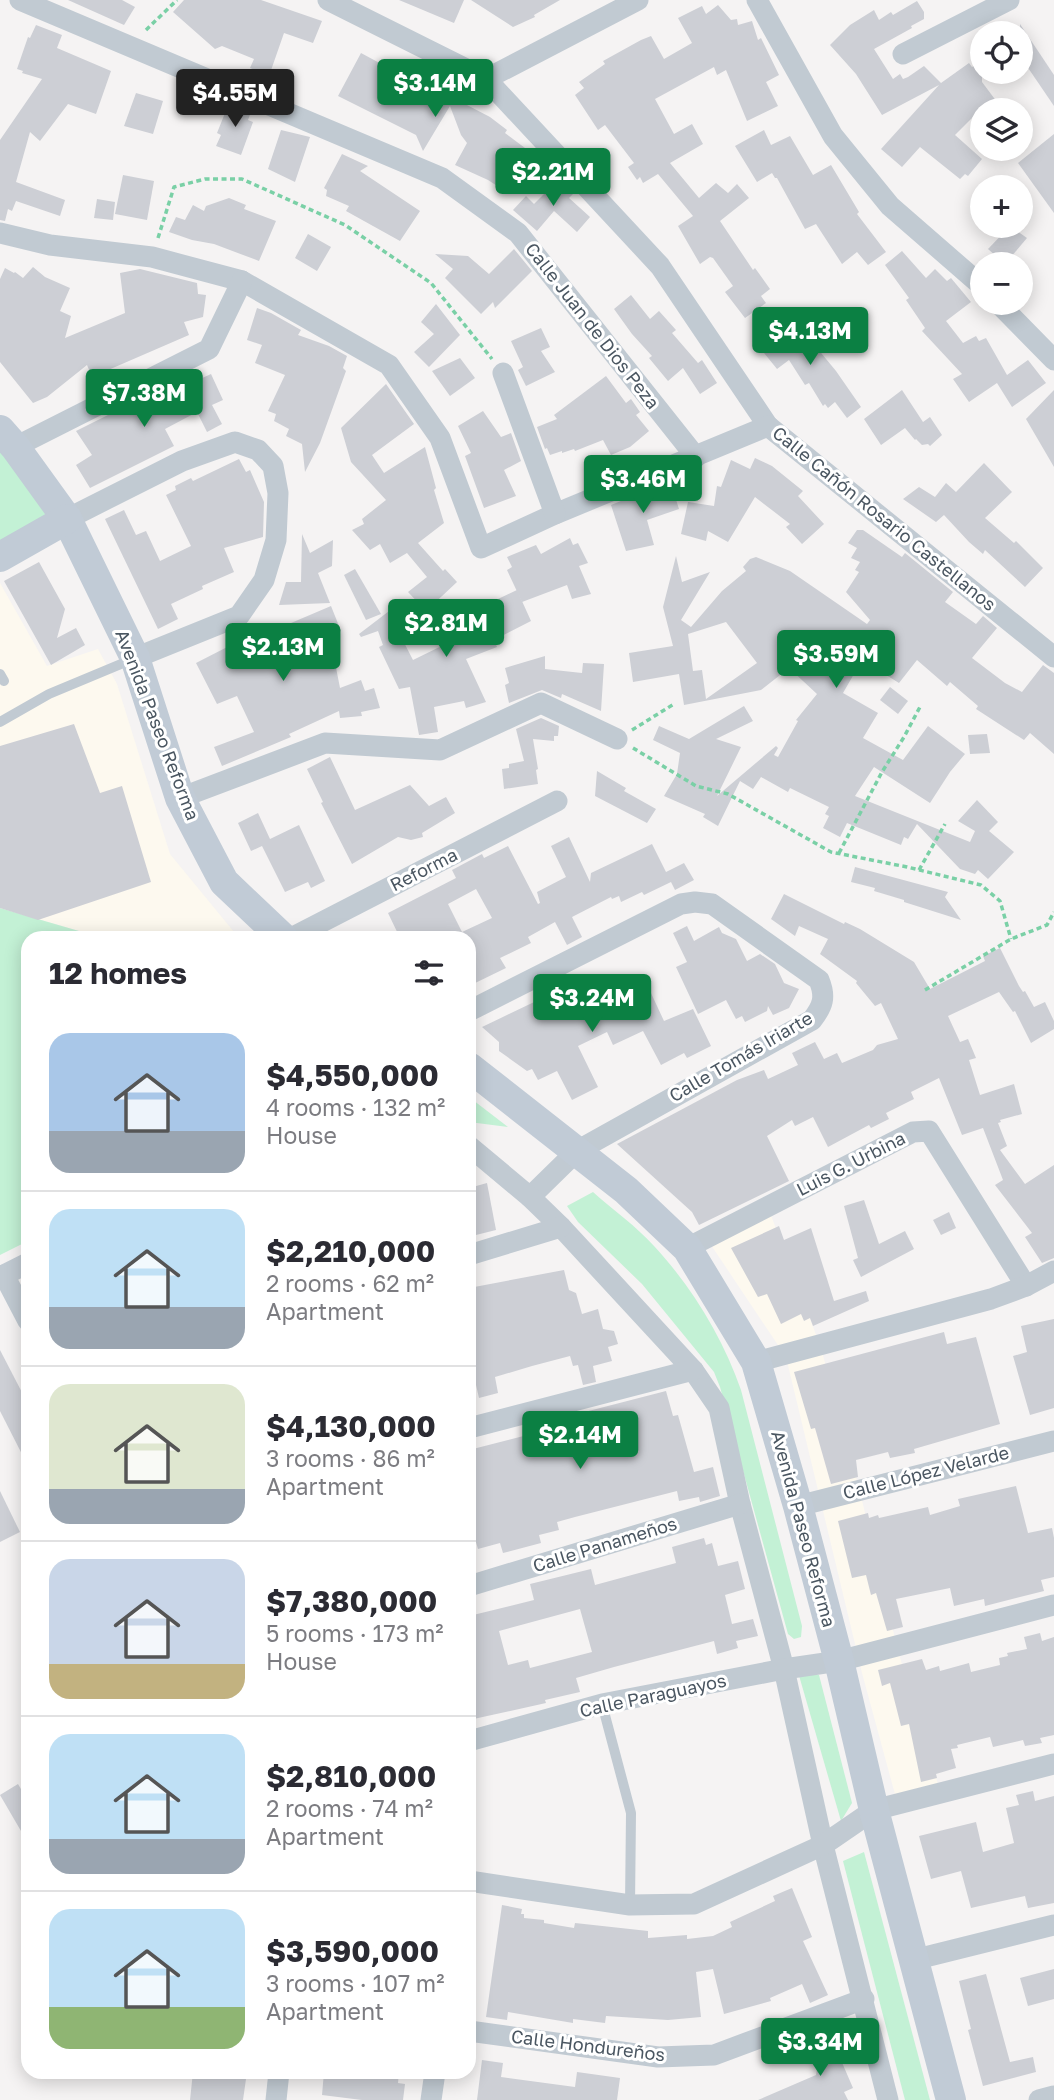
<!DOCTYPE html>
<html lang="en">
<head>
<meta charset="utf-8">
<style>
  body { margin:0; font-family:"Golos Text",sans-serif; background:#f2f2f3; color:#2b2b33; height:100vh; display:flex; flex-direction:column; font-size:26px; white-space:nowrap }
  * { box-sizing:border-box; margin:0 }
  p { font-size:23px; color:#7c7c81 }
  .icon { flex:none; width:38px; height:38px; fill:none; stroke:currentColor; stroke-width:2; stroke-linecap:round; stroke-linejoin:round }
  .map { position:relative; flex:1; overflow:hidden }
  .side { position:absolute; left:21px; top:931px; width:455px; height:1148px; display:flex; flex-direction:column; background:#fff; border-radius:21px; box-shadow:0 4px 18px #0003 }
  .side>* { flex:none }
  .buttons { position:absolute; left:970px; top:21px; display:grid; gap:14px }
  .buttons a { display:grid; place-items:center; width:63px; height:63px; border-radius:50%; background:#fff; box-shadow:0 4px 18px #0003; font-size:35px }
  .price { position:absolute; translate:-50% -60px; padding:0 16px; border-radius:7px; background:#0b8043; color:#fff; font-size:23px; line-height:46px; filter:drop-shadow(0 2px 4px #0008) }
  .price::after { content:''; position:absolute; left:50%; top:42px; width:21px; height:16px; margin-left:-10px; background:inherit; clip-path:polygon(0 0,100% 0,50% 100%) }
  .price.current { background:#222; color:#fff }
  ul { padding:0; list-style:none }
  li { display:flex; align-items:center; gap:21px; height:175px; padding:0 28px }
  li+li { border-top:2px solid #e1e1e2 }
  li span { display:grid; place-items:center; flex:none; width:196px; height:140px; border-radius:21px; color:#555 }
  li>.icon { margin-inline-start:auto }
  span .icon { width:84px; height:84px; fill:#fffc; stroke-width:1 }
  li b { font-size:30px }
  h2 { display:flex; justify-content:space-between; align-items:center; height:84px; padding:0 28px; font-size:30px }
  .map>svg:first-child { display:block }
</style>
</head>
<body>
<div class="map">
<svg width="1054" height="2100" viewBox="0 0 1054 2100">
  <rect width="100%" height="100%" fill="#f5f3f3"/>
  <g fill="#fdf9ef">
    <path d="M0 583 47 666 98 649 117 684 170 854 239 938H103L0 908Z"/>
    <path d="M769 1210 821 1348 860 1492 898 1651 943 1801 899 1809 862 1673 786 1357 707 1239Z"/>
  </g>
  <g fill="#c3f1d5">
    <path d="M0 430 67 519 0 557Z"/>
    <path d="M0 908 103 938H28V1241L0 1255Z"/>
    <path d="M469 1097 508 1127 469 1122Z"/>
    <path d="M593 1192C613 1210 636 1226 654 1246 692 1287 723 1338 741 1390L802 1626 801 1637 794 1639 788 1634 720 1387 714 1372 642 1284 578 1222 567 1206Z"/>
    <path d="M798 1672 819 1675 852 1803 841 1821Z"/>
    <path d="M864 1852 930 2100H905L843 1861Z"/>
  </g>
  <g fill="#cdcfd5" fill-rule="evenodd">
    <path d="M68 0H122L135 7 124 25Z"/>
    <path d="M184 0H261L322 21 313 43 284 33 269 76 250 68 254 59 222 46 215 49 173 12Z"/>
    <path d="M399 0H464L454 23Z"/>
    <path d="M471 0H560L534 15 535 17 513 27Z"/>
    <path d="M917 1 924 12V19L911 26 912 28 874 49 893 79 900 74 903 79 908 77 924 66 941 83 969 63 972 67 982 61V82L1003 110H980L955 135 982 159 968 176 965 174 960 179 920 147 902 167 881 149 939 85 882 115 856 74 830 45 850 25 874 10 879 20 891 12 893 15Z"/>
    <path d="M718 5 731 20 737 19 738 25 752 21 758 40 761 38 779 75 766 82 778 106 747 121 726 70 717 75 714 67 655 99 674 134 692 124 703 144 670 163 699 198 716 183 728 193 737 184 749 198 720 221 753 270 755 268 770 289 761 296 766 303 745 318 725 292 733 286 713 258 710 257 700 264 678 226 693 216 658 174 643 183 640 177 637 180 628 167 634 163 605 125 598 130 575 95 584 88 579 82 605 64 603 61 641 40 651 36 664 59 692 43 678 18 702 6 706 14Z"/>
    <path d="M1020 24 1054 75V106L1020 56Z"/>
    <path d="M36 25 62 35 57 48 111 71 96 114 68 104 40 141 30 132 16 182 65 200 60 216 16 201 12 211 8 209 5 221 0 220V140L42 79 22 73 23 71 17 69 28 37 30 38Z"/>
    <path d="M361 53 413 81 420 73 442 92 490 117 507 130 505 133 529 151 508 193 488 180 455 165 467 143 461 135 450 106 423 151 416 135 338 96Z"/>
    <path d="M136 93 163 101 153 134 124 126Z"/>
    <path d="M229 103 251 112 248 120 253 122 241 155 216 146 221 135 217 133Z"/>
    <path d="M281 130 310 137 295 182 268 169Z"/>
    <path d="M764 130 771 145 790 136 813 175 831 165 859 212 857 214 886 252 868 265 857 252 842 264 816 224 805 229 777 178H775L772 173 757 182 735 146Z"/>
    <path d="M1054 134V213L1018 163Z"/>
    <path d="M342 154 368 166 360 171 420 211 400 241 346 211 349 206 326 196 327 190 324 188Z"/>
    <path d="M123 175 154 181 147 220 115 214Z"/>
    <path d="M559 179 573 194 569 198 590 217 577 232 554 211 537 231 513 210 526 196 534 204Z"/>
    <path d="M229 198 246 205 244 209 276 221 259 261 214 244 192 240 169 232 176 217 185 220 193 205 204 211 206 206Z"/>
    <path d="M97 199 115 202 113 220 94 218Z"/>
    <path d="M1010 226 1027 238 1005 264 988 249Z"/>
    <path d="M308 234 331 247 317 271 295 258Z"/>
    <path d="M514 249 532 271 495 308 493 302 481 314 445 278 453 269 435 254 468 256 489 274Z"/>
    <path d="M902 251 926 278 935 269 947 281 951 278 971 302 946 321 963 343 976 336 979 341 986 338 1007 375 1028 360 1046 383 1012 407 997 383 969 402 953 379 962 374 922 331 925 328 906 300 909 298 885 265Z"/>
    <path d="M33 267 45 277 70 288 60 311 71 316 65 338 125 313 120 273 140 269 197 283 198 294 206 295 203 317 184 322 189 335 92 377 87 365 47 397 33 403 0 362V279L5 268 14 273 15 272 23 278Z"/>
    <path d="M631 295 650 319 659 311 676 330 672 333 698 363 702 360 717 383 700 394 683 368 668 381 649 358 652 356 632 334 614 309Z"/>
    <path d="M436 304 460 335 429 367 414 352 434 334 421 322Z"/>
    <path d="M257 308 271 313 301 330 298 335 329 346 347 356 343 368 346 371 320 443 305 472 302 444 286 436 289 429 274 421 276 414 268 411 285 375 255 363 262 345 247 340Z"/>
    <path d="M793 319 836 371 861 407 847 418 835 402 828 408 825 404 823 406 809 383 805 385 789 360 777 369 760 348Z"/>
    <path d="M541 328 550 347 541 351 555 372 526 386 518 370 523 367 511 341Z"/>
    <path d="M460 358 475 378 450 396 432 371Z"/>
    <path d="M211 374 223 400 212 405 222 424 207 432 197 412 165 429 174 446 90 488 76 465 92 455 76 431 148 395 151 401 176 387 178 389Z"/>
    <path d="M606 376 626 403 631 399 640 412 636 415 649 431 630 447 611 455 603 440 575 451 574 449 562 453V451L550 455 547 448 545 449 537 427 557 419 554 415Z"/>
    <path d="M386 384 414 424 372 455 384 473 425 447 436 488 434 490 444 523 418 543 443 571 445 569 457 582 426 611 408 592 427 577 407 553 390 563 380 544 370 550 352 530 364 524 362 519 386 500 351 462 341 428Z"/>
    <path d="M902 390 923 422 930 417 942 435 930 446 928 444 922 445 916 439 915 440 905 428 881 445 864 419Z"/>
    <path d="M1054 390V467L1026 419Z"/>
    <path d="M483 411 501 437 511 433 521 461 504 470 516 496 484 508 465 456 471 453 458 426Z"/>
    <path d="M755 458 772 466 803 491 798 496 824 524 802 544 786 527 790 524 755 497 728 542 708 531 706 541 681 534 688 502 714 506 717 486 721 487 731 460 750 469Z"/>
    <path d="M239 459 246 472 250 470 264 502 263 537 224 548 234 572 202 586 203 589 171 604 178 619 158 629 105 519 124 510 136 535 146 531 160 561 191 546 166 495 176 490 175 486 191 478 193 481Z"/>
    <path d="M984 463 1012 492 985 518 1014 543 1016 541 1043 568 1025 587 985 550 983 554 969 542 944 515 936 522 903 499 919 487 935 497 946 483 956 492Z"/>
    <path d="M670 481 679 509 647 520 654 545 626 551 611 505Z"/>
    <path d="M857 530H863L902 557 905 553 953 592 945 602 976 624 983 616 997 628 972 658 1005 683 1022 692 1043 665 1054 673V754L1030 733 1024 740 976 709 978 706 950 682 947 686 917 660 899 683 862 660 843 693 878 713 863 738 903 760 928 726 965 754 950 772 930 803 874 767 855 796 970 842 975 831 958 821 977 800 998 822 989 831 1014 852 988 879 978 870 975 874 960 869 917 824 908 839 904 837 901 845 847 823 840 837 823 828 829 816 825 814 829 807 790 788 788 792 761 777 753 789 740 781 718 826 703 817 705 814 664 796 677 774 680 753 653 740 659 726 689 739 744 706 753 721 716 739 741 747 717 796 776 746 778 748 774 755 778 757 798 721 796 720 817 694 789 668 761 690 684 705 679 674 633 682 629 653 673 646 663 607 676 556 682 582 710 572 681 620 691 627 722 591 746 571 743 567 750 559 756 557 790 571 867 624 870 620 846 592 859 572 855 570 860 562 851 558 857 548 848 543ZM726 622 757 663 706 699 702 670 693 671 688 634Z"/>
    <path d="M302 534 310 553 333 540 332 566 318 573 330 603 279 605 286 582H301Z"/>
    <path d="M570 538 573 545 578 543 588 563 579 566 591 594 572 599 567 585 522 602 507 570 512 567 507 557 536 545 541 554Z"/>
    <path d="M39 562 65 609 57 638 76 628 85 645 51 665 4 581Z"/>
    <path d="M355 569 381 614 366 620 344 575Z"/>
    <path d="M517 590 531 621 494 640 497 647 466 659 486 702 466 708 464 701 434 707 438 732 419 735 410 687 399 689 379 647 383 645 378 631 361 637 359 634 397 605 403 622 395 625 413 660 464 635 462 630 486 620 482 610 499 601 498 599Z"/>
    <path d="M331 606 341 631 330 637 340 688 361 680 365 691 374 688 380 708 361 712 362 716 340 718 339 711 289 734 291 737 222 766 214 747 254 732 237 696 217 704 196 663 237 642 239 645Z"/>
    <path d="M545 656V669L582 673 583 663 604 664 601 711 562 694 561 698 542 690 509 703 505 685 509 683 505 668Z"/>
    <path d="M890 687 908 701 898 714 880 700Z"/>
    <path d="M541 718 559 726 558 736H554V741L533 739 538 769 536 770 538 784 504 789 502 769 509 768V764L524 761 516 729Z"/>
    <path d="M74 724 100 793 122 786 151 882 38 920 0 908V746Z"/>
    <path d="M987 734 990 753 970 754 968 735Z"/>
    <path d="M330 757 355 810 410 785 429 806 446 797 455 813 422 833 423 837 411 840 398 837 352 864 321 803 323 802 307 769Z"/>
    <path d="M597 771 626 788 624 791 656 809 647 823 595 796Z"/>
    <path d="M258 813 270 839 299 825 325 881 311 888 308 882 285 892 262 846 251 851 238 823Z"/>
    <path d="M569 837 590 882 591 873 652 844 666 872 684 863 694 880 675 890 671 882 644 895 642 892 621 902 619 896 612 899 611 897 572 917 582 937 567 945 555 922 528 937 531 943 500 958 506 968 469 986V938H400L388 913 456 878 452 870 482 854 484 858 508 846 538 904 540 903 537 892 566 877 551 846ZM476 889 492 918 462 932 448 904Z"/>
    <path d="M855 867 948 892 945 897 961 920 904 902V900L874 891 875 888 851 882Z"/>
    <path d="M784 894 844 924 845 922 860 929 914 962 930 989 985 961 983 956 1000 948 1019 986 1023 992 1025 991 1034 1007 1045 1002 1054 1021V1029L1031 1043 1015 1011 1013 1012 999 992 948 1016 960 1042 968 1039 976 1058 969 1060 980 1095 1014 1084 1022 1114 1000 1120 1001 1122 998 1123 1007 1146 1000 1150 1025 1184 1054 1165V1258L1042 1263 1025 1237 1032 1233 995 1185 1003 1180 983 1128 962 1135 939 1078 911 1092 914 1099 886 1113 889 1119 871 1128 869 1125 828 1147 813 1117 795 1126 792 1120 767 1136 789 1181 699 1225 692 1212 617 1144 737 1080 764 1070 768 1079 798 1065 792 1053 815 1042 824 1059 837 1053 842 1063 873 1050 877 1045 898 1039 881 1003 875 1006 856 983 857 981 820 954 828 939 799 926 795 936 771 919Z"/>
    <path d="M687 926 694 941 719 927 722 933 736 939 747 961 760 954 775 964 784 983 799 989 789 1008 773 1015 768 1006 767 1011 745 1022 742 1016 736 1019 726 1000 698 1014 676 967 687 962 673 933Z"/>
    <path d="M644 978 664 1021 693 1009 711 1046 687 1058 684 1053 661 1065 643 1031 613 1045 607 1032 578 1046 598 1087 572 1100 557 1071 538 1080 532 1069 527 1071 499 1051V1042L482 1027 553 993 560 1007 569 1003 578 1020 611 1004 605 992 631 980 633 984Z"/>
    <path d="M487 1183 496 1230 476 1235 469 1211V1188Z"/>
    <path d="M864 1200 879 1244 905 1231 914 1249 861 1277 853 1260 858 1258 844 1206Z"/>
    <path d="M949 1212 956 1228 941 1235 933 1220Z"/>
    <path d="M779 1226 784 1240 811 1228 834 1301 866 1291 869 1301 813 1326 810 1318 804 1321 801 1314 781 1324 767 1294 758 1297 731 1248Z"/>
    <path d="M564 1270 569 1290 576 1293 582 1314 598 1309 603 1329 614 1331 618 1344 608 1347 612 1361 593 1366 596 1382 583 1385 578 1365 573 1366 570 1356 532 1366 495 1377 498 1393 479 1398 476 1385 469 1386V1288Z"/>
    <path d="M1054 1319V1408L1030 1415 1013 1356 1027 1352 1021 1326Z"/>
    <path d="M944 1332 947 1344 976 1337 1000 1424 914 1449 915 1453 890 1458 888 1452 856 1460 858 1477 831 1484 815 1428 811 1429 794 1372Z"/>
    <path d="M0 1350 28 1404V1466L0 1411Z"/>
    <path d="M666 1391 673 1416 678 1415 694 1472 713 1467 720 1496 700 1502 699 1497 679 1501 677 1491 575 1517 557 1522 559 1530 539 1535 541 1543 503 1553 500 1543 478 1549 475 1539 469 1540V1450L543 1431 542 1423Z"/>
    <path d="M1016 1486 1028 1533 1052 1528 1054 1538V1577L1041 1580 1044 1591 985 1606 984 1599 954 1606 950 1588 896 1599 903 1627 887 1631 876 1593 871 1595 866 1575 852 1578 838 1521 868 1513 869 1518 878 1515 879 1518 928 1507 930 1515 960 1506 958 1499Z"/>
    <path d="M0 1491 20 1532 0 1542Z"/>
    <path d="M704 1538 706 1545 712 1543 718 1566 738 1561 745 1589 725 1595 732 1624 753 1619 758 1636 736 1641 738 1648 717 1654 714 1641 614 1667 576 1678 580 1692 545 1700 546 1703 469 1720V1616L534 1600 530 1584 591 1569 595 1585 676 1563 672 1547ZM580 1609 592 1652 530 1668 528 1660 508 1665 499 1631Z"/>
    <path d="M1040 1633 1042 1641 1054 1637V1735L1040 1738 1042 1743 1025 1746 1023 1740 993 1747 990 1737 957 1745 958 1748 951 1749 956 1768 936 1774 937 1778 921 1782 909 1724 901 1726 890 1683 882 1686 878 1670 922 1659 926 1670 939 1666 940 1671 969 1663 971 1672 1000 1665 999 1658 1008 1656 1007 1653 1027 1649 1024 1637Z"/>
    <path d="M18 1784 28 1801V1843L0 1795Z"/>
    <path d="M1033 1791 1035 1801 1054 1796V1903L1028 1908 1025 1896 971 1908 961 1871 931 1879 919 1836 976 1822 983 1852 1014 1843 1006 1808 1019 1805 1016 1795Z"/>
    <path d="M792 1888 812 1937 803 1941 828 1995 810 2003 802 1984 770 1998 771 2001 724 2014 713 1969 696 1972 701 2017 668 2020 606 2016 605 2023 573 2019V2023L508 2012 507 2020 486 2017 502 1905 522 1909 521 1914H524V1918L544 1920V1923L574 1928 575 1923 648 1931V1938L687 1935V1939L713 1936 732 1927 730 1922 775 1901 773 1896Z"/>
    <path d="M1054 1969V1999L1028 2006 1020 1978Z"/>
    <path d="M986 1974 1010 2062 1033 2057 1036 2072 983 2086 968 2030 971 2029 959 1981Z"/>
    <path d="M831 2037 853 2088 844 2092 848 2100H758L816 2075 818 2063 811 2046Z"/>
    <path d="M482 2060 503 2063 501 2077 575 2087 577 2072 620 2078 617 2100H477Z"/>
    <path d="M193 2072H231V2076L246 2079 243 2100H190Z"/>
    <path d="M324 2072H399L398 2083 405 2084 403 2100H362L322 2095Z"/>
  </g>
  <g fill="none" stroke-linecap="round" stroke-linejoin="round">
    <g stroke="#7ad0a6" stroke-width="3.5" stroke-dasharray="5 3.5" stroke-linecap="butt">
      <path d="M146 30 177 0"/>
      <path d="M158 238 174 187 205 179H242L345 225 431 283 492 359"/>
      <path d="M632 730 674 704"/>
      <path d="M633 748 696 786 728 794 831 852 907 867 981 885 1000 901 1011 939"/>
      <path d="M839 853 882 772 904 737 921 705"/>
      <path d="M919 870 945 824"/>
      <path d="M925 990 1011 939 1047 925 1054 912"/>
    </g>
    <g stroke="#c1cad2" stroke-width="10">
      <path d="M0 674 4 681"/>
      <path d="M0 722 49 694 133 659"/>
      <path d="M602 1704 631 1813 630 1905"/>
    </g>
    <g stroke="#c1cad2" stroke-width="21">
      <path d="M20 0 442 178 518 233 696 457"/>
      <path d="M328 0 486 79 660 266 768 426 1054 657"/>
      <path d="M757 0 833 136 890 206 982 286"/>
      <path d="M903 54 1009 0"/>
      <path d="M486 79 638 0"/>
      <path d="M0 233 50 245 152 257 242 281 389 365 440 438 481 548 555 514 768 426"/>
      <path d="M998 303 1054 360"/>
      <path d="M503 373 555 514"/>
      <path d="M15 447 209 349 242 281"/>
      <path d="M67 519 182 461 235 442 258 450 273 466 278 493 276 540 264 580 239 616 135 658"/>
      <path d="M180 798 325 743 440 750 541 703 617 739"/>
      <path d="M291 938 557 801"/>
      <path d="M469 1011 681 904 695 902 712 904 819 980C826 997 823 1006 812 1020L577 1151 530 1197"/>
      <path d="M469 1146 530 1197 561 1227 693 1370 719 1408 740 1504 784 1669 823 1845 888 2100"/>
      <path d="M687 1248 913 1132 929 1131 1026 1286"/>
      <path d="M469 1255 561 1227"/>
      <path d="M4 1275 28 1321"/>
      <path d="M0 1277 28 1263"/>
      <path d="M756 1362 991 1299 1026 1286 1054 1271"/>
      <path d="M469 1428 693 1370"/>
      <path d="M798 1506 1054 1441"/>
      <path d="M469 1586 740 1504"/>
      <path d="M469 1741 602 1704 784 1669 839 1661 1054 1605"/>
      <path d="M469 1881 630 1905 694 1904 823 1845 874 1810 1054 1764"/>
      <path d="M913 1960 1054 1925"/>
      <path d="M469 2031 658 2057 714 2055 864 1999"/>
      <path d="M276 2100 279 2072"/>
      <path d="M431 2100 435 2072"/>
      <path d="M1039 2100 1054 2096"/>
    </g>
    <g stroke="#c1cbd6" stroke-width="30">
      <path d="M0 430 15 447 67 519 135 658 180 798 224 882 283 938"/>
      <path d="M0 557 67 519"/>
      <path d="M469 1067 627 1191 687 1248 756 1362 798 1506 839 1661 874 1810 951 2100"/>
    </g>
  </g>
  <g text-anchor="middle" stroke-width="6" stroke-linejoin="round" paint-order="stroke">
    <g font-size="18" fill="#4a5661" stroke="#fff">
      <text transform="translate(592 326) rotate(52)" y="6">Calle Juan de Dios Peza</text>
      <text transform="translate(884 519) rotate(39)" y="6">Calle Cañón Rosario Castellanos</text>
      <text transform="translate(157 725) rotate(69)" y="6">Avenida Paseo Reforma</text>
      <text transform="translate(424 870) rotate(-27)" y="6">Reforma</text>
      <text transform="translate(741 1057) rotate(-30)" y="6">Calle Tomás Iriarte</text>
      <text transform="translate(851 1164) rotate(-27)" y="6">Luis G. Urbina</text>
      <text transform="translate(926 1473) rotate(-14)" y="6">Calle López Velarde</text>
      <text transform="translate(803 1529) rotate(75)" y="6">Avenida Paseo Reforma</text>
      <text transform="translate(605 1545) rotate(-17)" y="6">Calle Panameños</text>
      <text transform="translate(653 1696) rotate(-12)" y="6">Calle Paraguayos</text>
      <text transform="translate(588 2046) rotate(7)" y="6">Calle Hondureños</text>
    </g>
  </g>
</svg>
<div class="buttons">
<a><svg class="icon" aria-label="locate" viewBox="0 0 24 24"><circle cx="12" cy="12" r="6"/><path d="M12 2v4M12 18v4M2 12h4M18 12h4"/></svg></a>
<a><svg class="icon" aria-label="layers" viewBox="0 0 24 24"><path d="M12 4l9 5-9 5-9-5zM3 14l9 5 9-5"/></svg></a>
<a>+</a>
<a>−</a>
</div>
<b class="price" style="left:435px;top:119px">$3.14M</b>
<b class="price current" style="left:235px;top:129px">$4.55M</b>
<b class="price" style="left:553px;top:208px">$2.21M</b>
<b class="price" style="left:810px;top:367px">$4.13M</b>
<b class="price" style="left:144px;top:429px">$7.38M</b>
<b class="price" style="left:643px;top:515px">$3.46M</b>
<b class="price" style="left:446px;top:659px">$2.81M</b>
<b class="price" style="left:283px;top:683px">$2.13M</b>
<b class="price" style="left:836px;top:690px">$3.59M</b>
<b class="price" style="left:592px;top:1034px">$3.24M</b>
<b class="price" style="left:580px;top:1471px">$2.14M</b>
<b class="price" style="left:820px;top:2078px">$3.34M</b>
<section class="side">
<h2>12 homes<svg class="icon" aria-label="filters" viewBox="0 0 24 24"><path d="M4 7h16M4 17h16"/><circle cx="9" cy="7" r="2"/><circle cx="15" cy="17" r="2"/></svg></h2>
<ul>
<li><span style="background:linear-gradient(#a9c7e8 70%,#9aa5b1 0)"><svg class="icon" aria-label="home" viewBox="0 0 24 24"><path d="M3 11l9-7 9 7M6 9v11h12V9"/></svg></span><div><b>$4,550,000</b><p>4 rooms · 132 m²</p><p>House</p></div></li>
<li><span style="background:linear-gradient(#bfe0f5 70%,#9aa5b1 0)"><svg class="icon" aria-label="home" viewBox="0 0 24 24"><path d="M3 11l9-7 9 7M6 9v11h12V9"/></svg></span><div><b>$2,210,000</b><p>2 rooms · 62 m²</p><p>Apartment</p></div></li>
<li><span style="background:linear-gradient(#dfe7d0 75%,#9aa5b1 0)"><svg class="icon" aria-label="home" viewBox="0 0 24 24"><path d="M3 11l9-7 9 7M6 9v11h12V9"/></svg></span><div><b>$4,130,000</b><p>3 rooms · 86 m²</p><p>Apartment</p></div></li>
<li><span style="background:linear-gradient(#c9d6e8 75%,#c2b280 0)"><svg class="icon" aria-label="home" viewBox="0 0 24 24"><path d="M3 11l9-7 9 7M6 9v11h12V9"/></svg></span><div><b>$7,380,000</b><p>5 rooms · 173 m²</p><p>House</p></div></li>
<li><span style="background:linear-gradient(#bfe0f5 75%,#9aa5b1 0)"><svg class="icon" aria-label="home" viewBox="0 0 24 24"><path d="M3 11l9-7 9 7M6 9v11h12V9"/></svg></span><div><b>$2,810,000</b><p>2 rooms · 74 m²</p><p>Apartment</p></div></li>
<li><span style="background:linear-gradient(#bfe0f5 70%,#8fb573 0)"><svg class="icon" aria-label="home" viewBox="0 0 24 24"><path d="M3 11l9-7 9 7M6 9v11h12V9"/></svg></span><div><b>$3,590,000</b><p>3 rooms · 107 m²</p><p>Apartment</p></div></li>
</ul>
</section>
</div>
</body>
</html>
